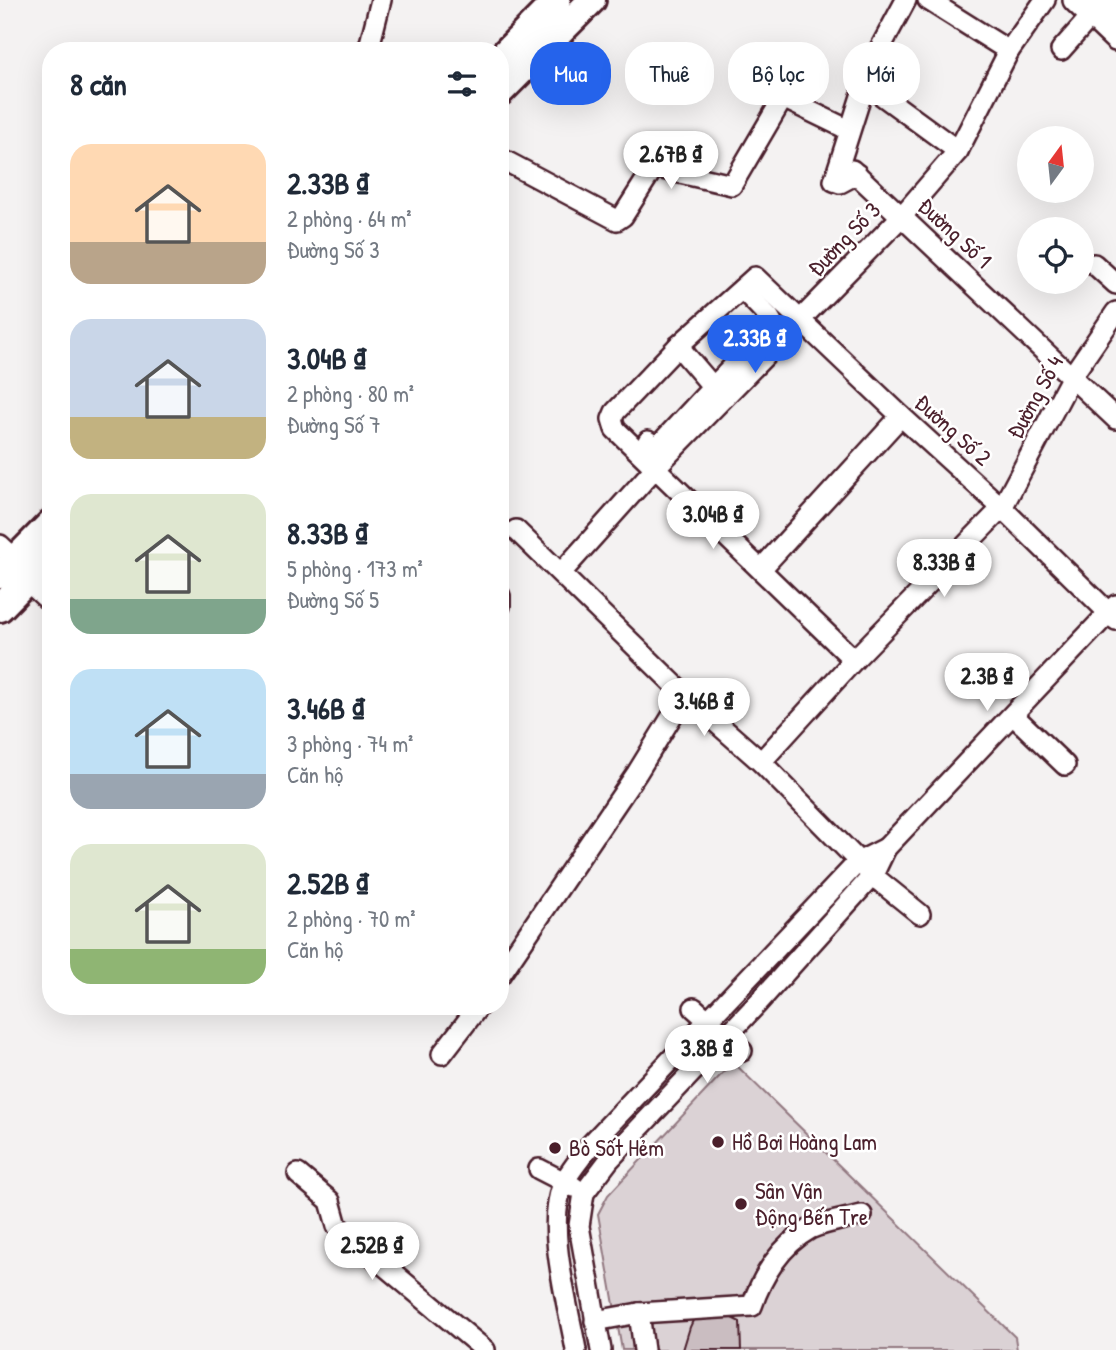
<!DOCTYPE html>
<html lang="vi">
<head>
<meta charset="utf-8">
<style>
  body { margin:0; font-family:"Patrick Hand",sans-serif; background:#f2f2f3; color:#1f2937; height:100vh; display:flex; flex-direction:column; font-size:26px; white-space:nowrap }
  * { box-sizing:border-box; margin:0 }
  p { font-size:23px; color:#747a83 }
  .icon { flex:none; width:38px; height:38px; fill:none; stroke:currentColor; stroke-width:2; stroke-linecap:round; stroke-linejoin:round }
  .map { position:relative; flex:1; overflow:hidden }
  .drawer { position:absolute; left:42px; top:42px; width:467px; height:973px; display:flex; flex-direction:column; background:#fff; border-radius:28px; box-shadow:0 7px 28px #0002 }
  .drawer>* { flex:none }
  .guide { position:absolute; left:530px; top:42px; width:480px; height:63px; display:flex; gap:14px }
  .needle { width:46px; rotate:15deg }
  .buttons { position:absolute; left:1017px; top:126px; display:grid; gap:14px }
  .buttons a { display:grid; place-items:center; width:77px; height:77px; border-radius:50%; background:#fff; box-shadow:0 7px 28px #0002; font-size:35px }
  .price { position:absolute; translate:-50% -60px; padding:0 16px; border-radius:24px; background:#fff; color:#222; font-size:23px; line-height:46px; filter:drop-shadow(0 2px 4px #0008) }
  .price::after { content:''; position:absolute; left:50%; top:42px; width:21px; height:16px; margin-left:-10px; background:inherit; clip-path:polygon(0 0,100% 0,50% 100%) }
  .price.current { background:#2563eb; color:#fff }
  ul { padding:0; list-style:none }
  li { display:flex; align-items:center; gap:21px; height:175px; padding:0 28px }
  li span { display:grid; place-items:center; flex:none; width:196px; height:140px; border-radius:21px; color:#555 }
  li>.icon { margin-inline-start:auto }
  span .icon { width:84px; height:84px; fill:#fffc; stroke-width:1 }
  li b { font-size:30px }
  h2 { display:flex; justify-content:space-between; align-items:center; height:84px; padding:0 28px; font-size:30px }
  .tag { padding:0 24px; border-radius:28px; background:#fff; box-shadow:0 7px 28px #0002; font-size:24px; line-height:63px }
  .tag.current { background:#2563eb; color:#fff }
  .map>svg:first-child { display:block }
</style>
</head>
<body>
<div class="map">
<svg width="1116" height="1350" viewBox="0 0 1116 1350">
  <rect width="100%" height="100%" fill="#f4f2f2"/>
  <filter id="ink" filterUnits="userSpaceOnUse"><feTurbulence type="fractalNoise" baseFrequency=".0143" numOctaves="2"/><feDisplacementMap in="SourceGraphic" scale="14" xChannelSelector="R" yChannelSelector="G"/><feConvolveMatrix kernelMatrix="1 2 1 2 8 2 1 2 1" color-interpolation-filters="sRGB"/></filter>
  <g filter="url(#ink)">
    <path fill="#dbd2d5" stroke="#927880" stroke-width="2" d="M733 1062 1015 1337 1017 1350H622L598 1214 608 1195Z"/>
    <path fill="#cabdc1" stroke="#4a1f2b" stroke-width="2" d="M701 1303 740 1322 741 1350H683L690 1327Z"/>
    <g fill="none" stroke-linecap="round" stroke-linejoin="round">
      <g stroke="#4a1f2b" stroke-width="24">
        <g id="minor">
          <path d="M1061 50 1100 6"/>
          <path d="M368 51 381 0"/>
          <path d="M1009 51 1045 0"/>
          <path d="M865 83 958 151"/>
          <path d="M500 158 617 220 623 216 654 167 732 185 783 98 849 130"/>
          <path d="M852 170 1116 419"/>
          <path d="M857 174 840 183 834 181 871 65 906 0"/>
          <path d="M1094 264 1116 284"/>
          <path d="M678 346 713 387 771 327 772 322 769 317 742 289"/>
          <path d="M648 441 654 446 659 445 713 387"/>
          <path d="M516 530 685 695 761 762 873 876 920 914"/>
          <path d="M0 545 15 559"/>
          <path d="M761 569 901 416"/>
          <path d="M561 573 655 468 902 216 958 151 1009 51 928 0"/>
          <path d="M27 581 51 603"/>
          <path d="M500 596V606"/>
          <path d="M854 660 615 429 612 419 615 412 678 346 755 277 901 416 1002 508 1116 620"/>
          <path d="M1013 715 1065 765"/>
          <path d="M761 762 854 660 1002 508 1072 376 1116 312"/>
          <path d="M500 975 637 773 685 695"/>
          <path d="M694 1008 742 1051"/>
          <path d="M442 1054 479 1006"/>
          <path d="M539 1169 574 1187"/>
          <path d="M298 1174 330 1201 337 1226 485 1350"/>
          <path d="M639 1313 644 1350"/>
          <path d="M595 1321 639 1313 752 1306C762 1276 781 1245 810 1229 825 1222 846 1219 862 1215"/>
          <path d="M576 1350C568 1304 545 1226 563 1184 570 1170 582 1157 591 1144L858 862 886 848"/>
          <path d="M601 1350 579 1226 584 1193 609 1160 757 1004 873 875 886 848 1116 605"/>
        </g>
      </g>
      <g stroke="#4a1f2b" stroke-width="28">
        <g id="major">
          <path d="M1075 0 1116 39"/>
          <path d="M1105 0 1116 11"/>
        </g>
      </g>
      <g stroke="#4a1f2b" stroke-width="32">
        <g id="highway">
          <path d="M500 58 557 0"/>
          <path d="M500 92 592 0"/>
          <path d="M0 575 51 523"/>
          <path d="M0 608 51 556"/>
        </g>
      </g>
      <use href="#minor" stroke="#fff" stroke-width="19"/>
      <use href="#major" stroke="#fff" stroke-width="23"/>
      <use href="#highway" stroke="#fff" stroke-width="26"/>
    </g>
  </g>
  <g fill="#4a1f2b" stroke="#fff" stroke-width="2.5">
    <circle cx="718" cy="1142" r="7"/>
    <circle cx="555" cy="1148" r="7"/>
    <circle cx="741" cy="1204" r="7"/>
  </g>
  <g text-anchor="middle" stroke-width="5" stroke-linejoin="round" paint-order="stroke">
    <g font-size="23" fill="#4a1f2b" stroke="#fff">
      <text transform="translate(955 233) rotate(43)" y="8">Đường Số 1</text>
      <text transform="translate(844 239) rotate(-46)" y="8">Đường Số 3</text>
      <text transform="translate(1035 397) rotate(-61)" y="8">Đường Số 4</text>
      <text transform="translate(953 430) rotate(42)" y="8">Đường Số 2</text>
    </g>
    <g font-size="23" fill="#4a1f2b" stroke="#fff" text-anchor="start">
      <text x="732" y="1150">Hồ Bơi Hoàng Lam</text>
      <text x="569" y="1156">Bò Sốt Hẻm</text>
      <text x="755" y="1199">Sân Vận<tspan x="755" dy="26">Động Bến Tre</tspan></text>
    </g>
  </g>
</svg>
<div class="buttons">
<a><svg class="needle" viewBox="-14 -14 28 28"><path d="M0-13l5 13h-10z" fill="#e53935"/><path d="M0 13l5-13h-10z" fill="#747a83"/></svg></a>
<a><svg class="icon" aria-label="locate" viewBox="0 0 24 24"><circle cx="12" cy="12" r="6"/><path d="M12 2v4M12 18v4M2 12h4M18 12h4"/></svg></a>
</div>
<b class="price" style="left:671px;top:191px">2.67B ₫</b>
<b class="price current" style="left:755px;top:375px">2.33B ₫</b>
<b class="price" style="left:713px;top:551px">3.04B ₫</b>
<b class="price" style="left:944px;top:599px">8.33B ₫</b>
<b class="price" style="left:987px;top:713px">2.3B ₫</b>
<b class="price" style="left:704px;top:738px">3.46B ₫</b>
<b class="price" style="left:707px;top:1085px">3.8B ₫</b>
<b class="price" style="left:372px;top:1282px">2.52B ₫</b>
<div class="guide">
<a class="tag current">Mua</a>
<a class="tag">Thuê</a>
<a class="tag">Bộ lọc</a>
<a class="tag">Mới</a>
</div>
<section class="drawer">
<h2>8 căn<svg class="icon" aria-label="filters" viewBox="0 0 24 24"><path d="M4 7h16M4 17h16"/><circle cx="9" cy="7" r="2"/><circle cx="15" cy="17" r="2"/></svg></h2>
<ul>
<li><span style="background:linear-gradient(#ffd9b3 70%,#b9a48a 0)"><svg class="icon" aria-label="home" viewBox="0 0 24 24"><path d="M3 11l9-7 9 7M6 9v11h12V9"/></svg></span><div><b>2.33B ₫</b><p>2 phòng · 64 m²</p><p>Đường Số 3</p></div></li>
<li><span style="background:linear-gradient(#c9d6e8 70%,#c2b280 0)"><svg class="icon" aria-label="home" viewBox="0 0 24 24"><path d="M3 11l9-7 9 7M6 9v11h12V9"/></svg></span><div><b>3.04B ₫</b><p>2 phòng · 80 m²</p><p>Đường Số 7</p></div></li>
<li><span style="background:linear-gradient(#dfe7d0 75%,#7fa58c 0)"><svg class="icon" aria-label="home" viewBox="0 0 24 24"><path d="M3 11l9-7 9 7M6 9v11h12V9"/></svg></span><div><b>8.33B ₫</b><p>5 phòng · 173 m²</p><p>Đường Số 5</p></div></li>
<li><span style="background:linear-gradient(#bfe0f5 75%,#9aa5b1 0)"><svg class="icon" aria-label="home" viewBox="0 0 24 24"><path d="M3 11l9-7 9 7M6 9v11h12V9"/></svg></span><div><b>3.46B ₫</b><p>3 phòng · 74 m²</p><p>Căn hộ</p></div></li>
<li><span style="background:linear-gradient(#dfe7d0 75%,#8fb573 0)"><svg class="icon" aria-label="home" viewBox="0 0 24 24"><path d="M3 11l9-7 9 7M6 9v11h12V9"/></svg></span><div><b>2.52B ₫</b><p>2 phòng · 70 m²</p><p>Căn hộ</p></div></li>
</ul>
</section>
</div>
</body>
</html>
